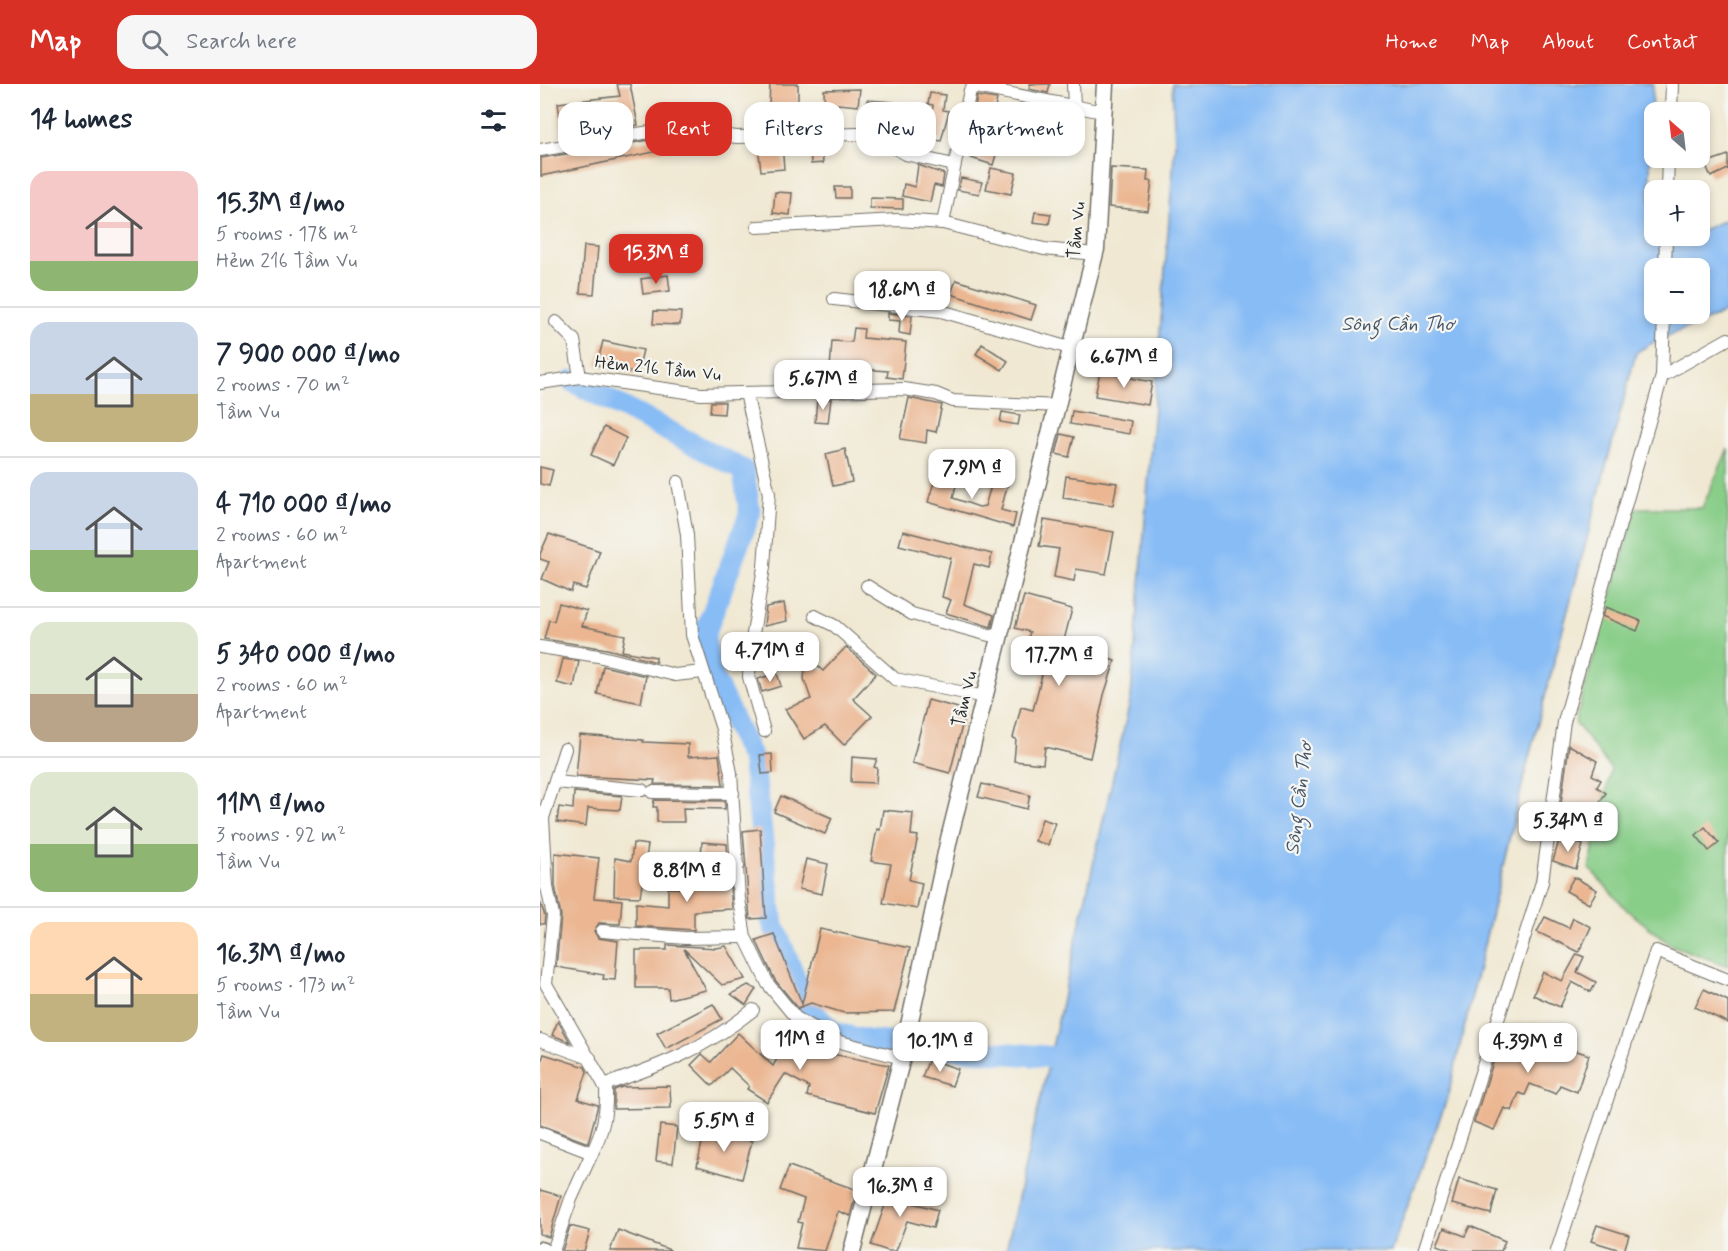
<!DOCTYPE html>
<html lang="en">
<head>
<meta charset="utf-8">
<style>
  body { margin:0; font-family:Mynerve,sans-serif; background:#f6f6f7; color:#1f2937; height:100vh; display:flex; flex-direction:column; font-size:22px; white-space:nowrap }
  * { box-sizing:border-box; margin:0 }
  p { font-size:20px; color:#747a83 }
  .icon { flex:none; width:33px; height:33px; fill:none; stroke:currentColor; stroke-width:2; stroke-linecap:round; stroke-linejoin:round }
  .map { position:relative; flex:1; overflow:hidden }
  .sheet { display:flex; flex-direction:column; background:#fff; width:540px }
  .sheet>* { flex:none }
  .guide { position:absolute; left:18px; top:18px; width:570px; height:54px; display:flex; gap:12px }
  .needle { width:39px; rotate:332deg }
  .controls { position:absolute; left:1104px; top:18px; display:grid; gap:12px }
  .controls a { display:grid; place-items:center; width:66px; height:66px; border-radius:12px; background:#fff; box-shadow:0 3px 9px #0003; font-size:30px }
  .price { position:absolute; translate:-50% -51px; padding:0 14px; border-radius:12px; background:#fff; color:#222; font-size:20px; line-height:39px; filter:drop-shadow(0 2px 3px #0008) }
  .price::after { content:''; position:absolute; left:50%; top:36px; width:18px; height:14px; margin-left:-9px; background:inherit; clip-path:polygon(0 0,100% 0,50% 100%) }
  .price.current { background:#d93025; color:#fff }
  ul { padding:0; list-style:none }
  li { display:flex; align-items:center; gap:18px; height:150px; padding:0 30px }
  li+li { border-top:2px solid #e0e1e3 }
  li span { display:grid; place-items:center; flex:none; width:168px; height:120px; border-radius:18px; color:#555 }
  li>.icon { margin-inline-start:auto }
  span .icon { width:72px; height:72px; fill:#fffc; stroke-width:1 }
  li b { font-size:26px }
  h2 { display:flex; justify-content:space-between; align-items:center; height:72px; padding:0 30px; font-size:26px }
  .chip { padding:0 21px; border-radius:18px; background:#fff; box-shadow:0 3px 9px #0003; font-size:21px; line-height:54px }
  .chip.current { background:#d93025; color:#fff }
  header { display:flex; align-items:center; gap:36px; box-sizing:border-box; height:84px; padding:0 30px; background:#d93025; color:#fff }
  header strong { font-size:28px }
  nav { display:flex; gap:33px; margin-inline-start:auto; font-size:21px }
  .search { width:420px; height:54px; background:#f6f6f7; display:flex; align-items:center; gap:15px; box-sizing:border-box; padding:0 21px; border-radius:18px; color:#747a83; font-size:22px }
  main { display:flex; flex:1; min-height:0 }
  .map>svg:first-child { display:block }
</style>
</head>
<body>
<header>
<strong>Map</strong>
<div class="search"><svg class="icon" aria-label="search" viewBox="0 0 24 24"><circle cx="10" cy="10" r="6"/><path d="M15 15l6 6"/></svg>Search here</div>
<nav><a>Home</a><a>Map</a><a>About</a><a>Contact</a></nav>
</header>
<main>
<section class="sheet">
<h2>14 homes<svg class="icon" aria-label="filters" viewBox="0 0 24 24"><path d="M4 7h16M4 17h16"/><circle cx="9" cy="7" r="2"/><circle cx="15" cy="17" r="2"/></svg></h2>
<ul>
<li><span style="background:linear-gradient(#f6c9c9 75%,#8fb573 0)"><svg class="icon" aria-label="home" viewBox="0 0 24 24"><path d="M3 11l9-7 9 7M6 9v11h12V9"/></svg></span><div><b>15.3M ₫/mo</b><p>5 rooms · 178 m²</p><p>Hẻm 216 Tầm Vu</p></div></li>
<li><span style="background:linear-gradient(#c9d6e8 60%,#c2b280 0)"><svg class="icon" aria-label="home" viewBox="0 0 24 24"><path d="M3 11l9-7 9 7M6 9v11h12V9"/></svg></span><div><b>7 900 000 ₫/mo</b><p>2 rooms · 70 m²</p><p>Tầm Vu</p></div></li>
<li><span style="background:linear-gradient(#c9d6e8 65%,#8fb573 0)"><svg class="icon" aria-label="home" viewBox="0 0 24 24"><path d="M3 11l9-7 9 7M6 9v11h12V9"/></svg></span><div><b>4 710 000 ₫/mo</b><p>2 rooms · 60 m²</p><p>Apartment</p></div></li>
<li><span style="background:linear-gradient(#dfe7d0 60%,#b9a48a 0)"><svg class="icon" aria-label="home" viewBox="0 0 24 24"><path d="M3 11l9-7 9 7M6 9v11h12V9"/></svg></span><div><b>5 340 000 ₫/mo</b><p>2 rooms · 60 m²</p><p>Apartment</p></div></li>
<li><span style="background:linear-gradient(#dfe7d0 60%,#8fb573 0)"><svg class="icon" aria-label="home" viewBox="0 0 24 24"><path d="M3 11l9-7 9 7M6 9v11h12V9"/></svg></span><div><b>11M ₫/mo</b><p>3 rooms · 92 m²</p><p>Tầm Vu</p></div></li>
<li><span style="background:linear-gradient(#ffd9b3 60%,#c2b280 0)"><svg class="icon" aria-label="home" viewBox="0 0 24 24"><path d="M3 11l9-7 9 7M6 9v11h12V9"/></svg></span><div><b>16.3M ₫/mo</b><p>5 rooms · 173 m²</p><p>Tầm Vu</p></div></li>
</ul>
</section>
<div class="map">
<svg width="1188" height="1167" viewBox="0 0 1188 1167">
  <rect width="100%" height="100%" fill="#f6f6f2"/>
  <filter id="ink" filterUnits="userSpaceOnUse"><feTurbulence type="fractalNoise" baseFrequency=".0167" numOctaves="2"/><feDisplacementMap in="SourceGraphic" scale="12" xChannelSelector="R" yChannelSelector="G"/><feConvolveMatrix kernelMatrix="1 2 1 2 8 2 1 2 1" color-interpolation-filters="sRGB"/></filter>
  <filter id="wash" filterUnits="userSpaceOnUse"><feTurbulence type="fractalNoise" baseFrequency=".008" numOctaves="4" result="noise"/><feDisplacementMap in="SourceGraphic" scale="24" xChannelSelector="R" yChannelSelector="G"/><feGaussianBlur stdDeviation="1.35" result="paint"/><feColorMatrix in="noise" values="0 0 0 0 0 0 0 0 0 0 0 0 0 0 0 0 0 1.4 0 .05"/><feComposite in="paint" operator="in"/></filter>
  <g filter="url(#wash)">
    <rect width="100%" height="100%" fill="#f0e8d2"/>
    <path fill="#88cd88" stroke="#5a7c5a" stroke-width="1.5" d="M1188 365V882L1131 861 1087 826 1049 784 1071 685 1035 638 1096 424H1162Z"/>
    <path fill="#87bcf5" stroke="#597490" stroke-width="1.5" fill-rule="evenodd" d="M632 0H1113L1109 117 1114 133V152H1160V147L1188 135V226C1158 243 1124 249 1096 269L989 673 908 1012 851 1167H466L591 613 635 60ZM1114 184H1160V230H1114Z"/>
    <g fill="none" stroke-linecap="round" stroke-linejoin="round">
      <path stroke="#87bcf5" stroke-width="22" d="M32 297 203 386 210 429 164 552 169 585 213 677 232 837 265 920 293 949 329 957 510 973"/>
    </g>
    <g id="blocks">
      <g fill="#ebb691">
        <path d="M77 0H90L98 41 22 54 18 19 80 12Z"/>
        <path d="M230 0H258V37L247 36 246 24 229 21Z"/>
        <path d="M490 0H510L508 9 489 5Z"/>
        <path d="M320 5 318 22 298 20V29H285L284 6Z"/>
        <path d="M390 9 405 11 403 26 409 27 401 57 391 55 388 63 367 57 371 41 391 45 393 21 388 20Z"/>
        <path d="M437 12 457 15 454 28 435 23Z"/>
        <path d="M327 16 353 18 352 40 326 38Z"/>
        <path d="M437 51 460 57 453 81 431 74Z"/>
        <path d="M128 53 146 55 147 61 1 92V74Z"/>
        <path d="M270 59H281L283 79 271 80Z"/>
        <path d="M242 60 244 85 221 87 218 61Z"/>
        <path d="M1188 71V85L1171 93 1165 79Z"/>
        <path d="M378 81 404 90 402 103 394 101 390 118 362 112 364 100 375 103Z"/>
        <path d="M451 84 476 89 471 110 446 105Z"/>
        <path d="M571 84 608 86 607 97H612L608 127 569 123Z"/>
        <path d="M421 94 442 98 439 110 418 106Z"/>
        <path d="M295 103H310V114H296Z"/>
        <path d="M235 108 252 109 250 131 233 129Z"/>
        <path d="M330 114 363 115V125L330 124Z"/>
        <path d="M495 128 511 130 509 140 493 138Z"/>
        <path d="M44 162 58 163 54 210 40 209Z"/>
        <path d="M128 191 130 207 103 210 101 195Z"/>
        <path d="M416 196 496 221 491 236 411 210Z"/>
        <path d="M114 227 141 228 140 241 113 240Z"/>
        <path d="M348 229 372 232 370 251 359 249 360 237 348 236Z"/>
        <path d="M314 244 324 245 323 254 366 258 362 295 347 293 348 287 320 285 319 291 308 290 309 286 290 285 292 257 312 258Z"/>
        <path d="M63 257 103 266 97 290 57 281Z"/>
        <path d="M442 260 468 277 462 286 436 270Z"/>
        <path d="M560 288 612 298 608 321 555 312Z"/>
        <path d="M369 314 402 321 396 348 387 346 386 359 360 355Z"/>
        <path d="M277 315H291L288 339 275 338Z"/>
        <path d="M171 318H185L184 330 170 329Z"/>
        <path d="M532 327 591 337 589 350 530 340Z"/>
        <path d="M462 328 480 331 478 341 460 338Z"/>
        <path d="M64 343 86 354 73 381 51 371Z"/>
        <path d="M521 350 534 353 529 373 516 370Z"/>
        <path d="M305 365 312 398 293 402 286 370Z"/>
        <path d="M0 383 13 386 9 402 0 400Z"/>
        <path d="M397 388 418 393 413 414 439 423 445 422 453 395 468 399 461 426 476 430 473 443 388 418Z"/>
        <path d="M526 392 577 399 573 421 523 414Z"/>
        <path d="M504 436 574 448 566 490 536 485 534 497 514 493 519 465 499 462Z"/>
        <path d="M363 447 452 470 449 484 434 480 424 520 454 531 451 543 406 529 411 516 402 513 411 474 359 461Z"/>
        <path d="M9 450 60 467 46 505 33 501 31 508 2 495 9 478 0 475V470Z"/>
        <path d="M484 512 532 525 523 560 575 577 564 611 550 674 505 663 503 680 474 677 476 655 473 654 481 623 493 626 503 587 480 580 485 566 508 568 509 564 487 557 490 548 475 544Z"/>
        <path d="M19 519 47 527 42 542 85 551 82 567 116 573V578L67 565 4 555 9 536 14 537Z"/>
        <path d="M244 519 247 537 224 542 226 523Z"/>
        <path d="M1066 523 1101 537 1097 547 1062 532Z"/>
        <path d="M306 563 336 590 313 615 332 632 304 661 285 642 264 655 245 625 271 615 264 595 266 572 283 587Z"/>
        <path d="M23 575 39 577 34 603 17 599Z"/>
        <path d="M63 582 106 592 101 619 57 610Z"/>
        <path d="M237 589 241 602 222 608 218 595Z"/>
        <path d="M388 616 426 626 410 689 372 679Z"/>
        <path d="M40 651 103 656V658L148 660V673L179 671 183 701 114 700 115 696 36 692Z"/>
        <path d="M1029 661 1057 677 1052 691 1061 696 1057 703 1066 709 1047 736 1033 730 1028 744 1018 741Z"/>
        <path d="M232 670 233 689 222 690 220 671Z"/>
        <path d="M312 673 337 675 334 683 337 684 336 699 311 698Z"/>
        <path d="M442 700 490 711 487 725 438 713Z"/>
        <path d="M34 708 82 712 80 726 48 724 46 742 17 738 19 723 33 725Z"/>
        <path d="M241 712 292 734 285 750 234 728Z"/>
        <path d="M114 716 185 717V725L143 724 144 738H117V723H113Z"/>
        <path d="M343 726 373 729 371 751 378 752 369 796 382 799 377 825 343 819 351 780 331 777 337 745 340 746Z"/>
        <path d="M502 735 515 739 508 761 495 757Z"/>
        <path d="M1165 743 1179 759 1169 767 1156 751Z"/>
        <path d="M220 745 226 834 210 835 203 747Z"/>
        <path d="M1020 753 1043 761 1036 785 1013 777Z"/>
        <path d="M162 758 187 760 188 774H161Z"/>
        <path d="M93 759 108 761 100 813 74 812 75 774 91 777Z"/>
        <path d="M15 769 59 774 54 814 82 816 80 840 59 839 54 847 58 854 78 857 75 896 63 895 64 891 16 883 21 832 15 802Z"/>
        <path d="M266 775 288 780 282 810 259 805Z"/>
        <path d="M189 790 192 825 154 827V846L96 842V819L128 822V804H147V792Z"/>
        <path d="M1034 793 1057 806 1049 820 1026 807Z"/>
        <path d="M0 818 5 832 4 840H0Z"/>
        <path d="M1005 833 1029 844 1033 834 1051 843 1039 868 997 848Z"/>
        <path d="M280 845 370 864 354 928 304 929 271 919 258 924 235 896 216 856 234 850 262 920Z"/>
        <path d="M127 861 177 864 186 862 205 895 182 901 144 865 166 906 129 915 128 904H96V866H127Z"/>
        <path d="M1037 870 1044 873 1037 888 1056 898 1051 908 1032 898 1020 923 993 911 1003 888 1022 897Z"/>
        <path d="M208 901 216 905 206 921 191 910Z"/>
        <path d="M1164 905 1188 917V939L1155 923Z"/>
        <path d="M173 920 182 935 126 965 117 949Z"/>
        <path d="M18 937 30 958 12 951Z"/>
        <path d="M990 942 1016 953 1013 959 1049 971 1037 1008 1020 1001 1016 1010 990 1000 985 1011 979 1009 972 1027 964 1024 954 1046 934 1038 959 960 979 967Z"/>
        <path d="M255 943 285 959 281 968 349 981 335 1029 267 1012 269 1003 245 990 227 1018 207 1005 209 1002 190 984 172 1002 151 981 162 970 171 978 198 949 233 982Z"/>
        <path d="M4 970 45 983 47 988 38 1015 58 1021 48 1059 0 1041V981Z"/>
        <path d="M389 975 418 985 412 1002 382 993Z"/>
        <path d="M130 1002 131 1024 74 1025V1006L82 1003Z"/>
        <path d="M166 1040 182 1046 181 1049 212 1057 202 1095 157 1082Z"/>
        <path d="M120 1041 137 1043 133 1079 116 1077Z"/>
        <path d="M249 1082 317 1106 310 1132 298 1127 285 1167 256 1164 262 1139 258 1138 264 1115 240 1106Z"/>
        <path d="M919 1095 957 1106 951 1130 912 1120Z"/>
        <path d="M352 1101 376 1110 373 1119 398 1126 393 1144 367 1137 356 1167H348L331 1161Z"/>
        <path d="M0 1106 21 1112 9 1153 0 1150Z"/>
        <path d="M1057 1141 1089 1151 1084 1167 1051 1157Z"/>
        <path d="M30 1142 50 1147 44 1167H22Z"/>
        <path d="M930 1142 965 1157 961 1167H914L897 1161 904 1144 925 1152Z"/>
        <path d="M78 1146 130 1166V1167H70Z"/>
      </g>
    </g>
  </g>
  <g filter="url(#ink)">
    <use href="#blocks" fill-opacity="0" stroke="#706d65" stroke-width="1.5"/>
    <g fill="none" stroke-linecap="round" stroke-linejoin="round">
      <g stroke="#706d65" stroke-width="14">
        <g id="street">
          <path d="M533 0 534 22"/>
          <path d="M1131 28 1132 0"/>
          <path d="M0 66 128 45 197 53 318 50 344 56 365 70 414 81"/>
          <path d="M1127 106 1128 74"/>
          <path d="M217 143 358 136 403 139"/>
          <path d="M555 170 504 165 403 139 430 6 436 3 563 28"/>
          <path d="M1125 184 1126 152"/>
          <path d="M294 215 401 227 533 265"/>
          <path d="M16 238 34 256 40 293"/>
          <path d="M1122 292 1124 230"/>
          <path d="M0 299 40 293 161 310 364 305 396 310 413 317 519 322"/>
          <path d="M206 309 229 410 224 483 210 568 209 593 224 647"/>
          <path d="M138 398 147 451 152 551 182 645 191 689 199 815 205 853 228 900 256 934 300 958 362 974"/>
          <path d="M327 502 372 530 460 554"/>
          <path d="M275 532 295 542 355 595 445 613"/>
          <path d="M0 563 58 572 135 591 163 588"/>
          <path d="M15 698 102 706"/>
          <path d="M112 708 193 709"/>
          <path d="M114 782H198"/>
          <path d="M62 847 145 854 205 853"/>
          <path d="M0 956 50 974"/>
          <path d="M64 1001C123 981 164 965 213 926"/>
          <path d="M0 1049 52 1069C63 1047 67 1029 66 1004L6 900 13 832 7 803 3 734 25 665"/>
          <path d="M13 1167 31 1115 52 1069"/>
          <path d="M884 1167 1002 798 1024 638 1122 292 1188 255"/>
          <path d="M1017 1167 1116 867 1188 896"/>
        </g>
      </g>
      <g stroke="#706d65" stroke-width="19">
        <g id="secondary">
          <path d="M0 1166 3 1167"/>
          <path d="M312 1167 362 974 409 755 556 165 565 0"/>
        </g>
      </g>
      <use href="#street" stroke="#fff" stroke-width="12"/>
      <use href="#secondary" stroke="#fff" stroke-width="16"/>
    </g>
  </g>
  <g text-anchor="middle" stroke-width="4.5" stroke-linejoin="round" paint-order="stroke">
    <g font-size="18" fill="#2b2b2b" stroke="#f6f6f2">
      <text transform="translate(536 146) rotate(-84)" y="6">Tầm Vu</text>
      <text transform="translate(118 284) rotate(6)" y="6">Hẻm 216 Tầm Vu</text>
      <text transform="translate(424 615) rotate(-76)" y="6">Tầm Vu</text>
    </g>
    <g font-size="20" font-style="italic" fill="#475668" stroke="#f6f6f2">
      <text x="858" y="246">Sông Cần Thơ</text>
      <text transform="translate(758 714) rotate(-83)" y="7">Sông Cần Thơ</text>
    </g>
  </g>
</svg>
<div class="controls">
<a><svg class="needle" viewBox="-14 -14 28 28"><path d="M0-13l5 13h-10z" fill="#e53935"/><path d="M0 13l5-13h-10z" fill="#747a83"/></svg></a>
<a>+</a>
<a>−</a>
</div>
<b class="price current" style="left:116px;top:201px">15.3M ₫</b>
<b class="price" style="left:362px;top:238px">18.6M ₫</b>
<b class="price" style="left:584px;top:305px">6.67M ₫</b>
<b class="price" style="left:283px;top:327px">5.67M ₫</b>
<b class="price" style="left:432px;top:416px">7.9M ₫</b>
<b class="price" style="left:230px;top:599px">4.71M ₫</b>
<b class="price" style="left:519px;top:603px">17.7M ₫</b>
<b class="price" style="left:1028px;top:769px">5.34M ₫</b>
<b class="price" style="left:147px;top:819px">8.81M ₫</b>
<b class="price" style="left:260px;top:987px">11M ₫</b>
<b class="price" style="left:400px;top:989px">10.1M ₫</b>
<b class="price" style="left:988px;top:990px">4.39M ₫</b>
<b class="price" style="left:184px;top:1069px">5.5M ₫</b>
<b class="price" style="left:360px;top:1134px">16.3M ₫</b>
<div class="guide">
<a class="chip">Buy</a>
<a class="chip current">Rent</a>
<a class="chip">Filters</a>
<a class="chip">New</a>
<a class="chip">Apartment</a>
</div>
</div>
</main>
</body>
</html>
